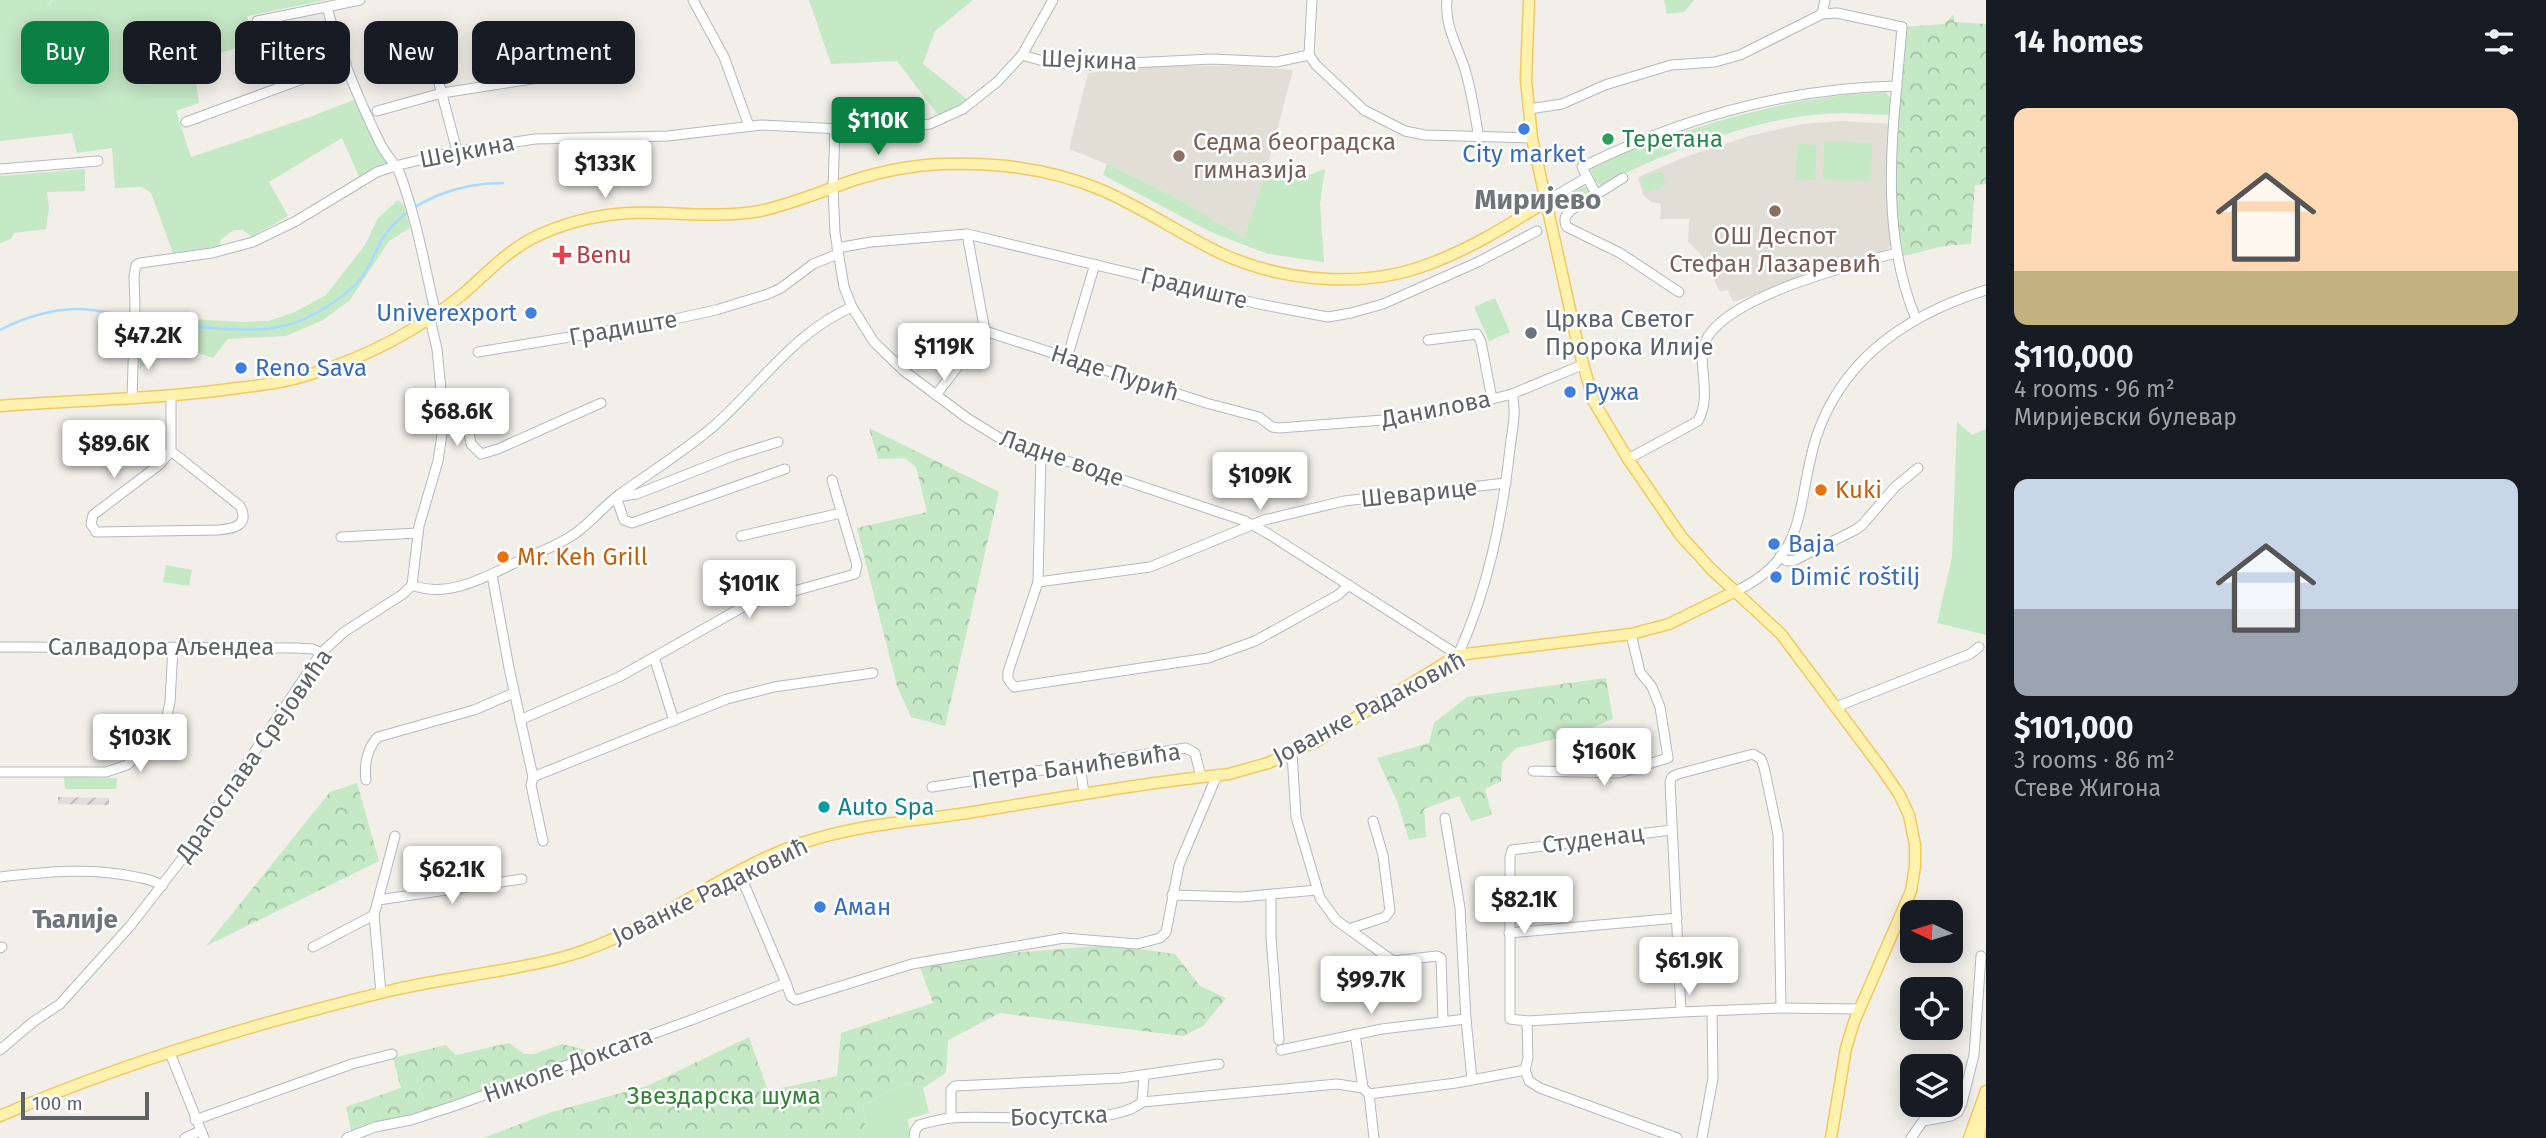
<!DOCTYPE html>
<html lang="en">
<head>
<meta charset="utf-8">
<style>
  body { margin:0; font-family:"Fira Sans",sans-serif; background:#20242c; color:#f1f3f6; height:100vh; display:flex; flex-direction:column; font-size:26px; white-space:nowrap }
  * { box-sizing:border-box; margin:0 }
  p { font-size:23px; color:#9ea1a6 }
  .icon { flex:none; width:38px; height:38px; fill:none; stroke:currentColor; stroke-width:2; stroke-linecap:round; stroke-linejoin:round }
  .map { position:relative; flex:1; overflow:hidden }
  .details { display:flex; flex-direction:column; background:#171b24; width:560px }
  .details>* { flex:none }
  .top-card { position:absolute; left:21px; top:21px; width:665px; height:63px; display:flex; gap:14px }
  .needle { width:46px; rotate:274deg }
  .buttons { position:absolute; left:1900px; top:900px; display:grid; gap:14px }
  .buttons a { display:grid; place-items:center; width:63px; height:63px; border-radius:14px; background:#171b24; box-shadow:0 4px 18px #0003; font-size:35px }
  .scale { position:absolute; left:21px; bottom:18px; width:128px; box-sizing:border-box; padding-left:7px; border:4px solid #5f6368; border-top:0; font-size:19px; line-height:24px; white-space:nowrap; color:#5f6368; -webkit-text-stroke:5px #fff; paint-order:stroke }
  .price { position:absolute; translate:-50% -60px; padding:0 16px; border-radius:7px; background:#fff; color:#222; font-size:23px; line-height:46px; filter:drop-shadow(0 2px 4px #0008) }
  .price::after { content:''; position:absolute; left:50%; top:42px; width:21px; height:16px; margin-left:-10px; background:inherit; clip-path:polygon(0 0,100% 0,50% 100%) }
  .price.on { background:#0b8043; color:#fff }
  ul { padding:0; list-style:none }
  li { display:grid; align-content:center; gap:14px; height:371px; padding:0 28px }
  li span { display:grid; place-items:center; height:217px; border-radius:14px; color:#555 }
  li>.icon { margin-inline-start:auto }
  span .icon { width:126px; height:126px; fill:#fffc; stroke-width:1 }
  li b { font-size:30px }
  h2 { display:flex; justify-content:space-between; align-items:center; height:84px; padding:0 28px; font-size:30px }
  .chip { padding:0 24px; border-radius:14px; background:#171b24; box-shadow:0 4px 18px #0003; font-size:24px; line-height:63px }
  .chip.on { background:#0b8043; color:#fff }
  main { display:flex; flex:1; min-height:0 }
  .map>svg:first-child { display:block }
</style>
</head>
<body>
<main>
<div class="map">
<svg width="1986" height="1138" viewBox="0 0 1986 1138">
  <defs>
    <pattern id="industrial-furrows" width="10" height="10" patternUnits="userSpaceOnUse" patternTransform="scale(1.75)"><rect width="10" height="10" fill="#e0deda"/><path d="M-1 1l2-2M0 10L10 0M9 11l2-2" fill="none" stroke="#b9b8b5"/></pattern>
    <pattern id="forest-crowns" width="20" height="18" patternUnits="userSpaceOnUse" patternTransform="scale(1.75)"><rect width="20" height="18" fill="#c5e8c5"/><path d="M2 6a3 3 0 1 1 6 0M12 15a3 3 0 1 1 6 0" fill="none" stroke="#a3c0a4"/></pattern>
  </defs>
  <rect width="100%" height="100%" fill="#f1efe8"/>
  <path fill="url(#industrial-furrows)" d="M58 797 109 798V805L58 804Z"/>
  <g fill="#e1ded6">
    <path d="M1148 66H1241L1293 70 1266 172 1244 238 1173 196 1107 164 1069 149 1088 73Z"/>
    <path d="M1841 121 1892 124V244L1887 249 1733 302 1728 290 1720 292 1702 256 1688 241 1689 219H1660L1661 204 1651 202 1643 195 1638 177 1685 157 1749 136 1802 124Z"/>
  </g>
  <g fill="#c5e8c5">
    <path d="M0 0H51L45 12 52 0H326L247 16 254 43 193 61 199 103 176 111 191 157 310 117 361 97 395 166 361 181 342 138 269 182 288 216 252 237 243 230H234L220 240 221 246 173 253 151 193 142 187 115 188 112 148 77 153 72 133 0 141Z"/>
    <path d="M809 0H973L935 31 923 64 972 103 942 120 897 61 831 64Z"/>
    <path d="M1664 0H1694L1684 12 1667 14Z"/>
    <path d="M1886 92 1892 101 1890 114 1888 115C1866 114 1844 112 1823 114 1759 118 1657 154 1602 186L1596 182 1591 170 1594 164C1690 128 1782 96 1886 92Z"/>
    <path d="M1824 142 1872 143 1871 181 1823 179Z"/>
    <path d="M1798 144 1817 145 1815 180H1795Z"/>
    <path d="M1107 164 1173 196 1244 238 1266 172 1306 176 1325 169 1320 203 1324 262 1268 254 1211 232 1103 175Z"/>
    <path d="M85 169V191L47 192 49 208 46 229 14 233 11 239 0 243V176Z"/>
    <path d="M1662 171 1666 185 1645 193 1640 179Z"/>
    <path d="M1580 186 1586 187 1589 191 1587 196 1559 212 1556 201Z"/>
    <path d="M398 200 404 205 410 228 389 241 350 300 323 320 286 336 228 339 213 358 193 351 160 348 139 370 142 316 242 322 268 321 295 312 326 295 365 245 378 218Z"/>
    <path d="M1495 298 1510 332 1489 341 1474 307Z"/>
    <path d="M1957 422 1972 435 1986 429V635L1937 623 1952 557Z"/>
    <path d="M166 565 192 570 189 586 163 582Z"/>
    <path d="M64 777 117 778 116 789H65Z"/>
    <path d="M946 1073 923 1088 929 1113 908 1119 910 1138H860L865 1124 863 1106 890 1090Z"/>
  </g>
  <g fill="url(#forest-crowns)">
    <path d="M1954 14V22L1986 24V184L1975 185 1971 244 1943 246 1897 258 1893 225 1902 27 1944 24Z"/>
    <path d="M869 428 999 492 945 726 911 717 897 686 857 528 927 512 916 467 905 458 878 459Z"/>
    <path d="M1606 678 1613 719 1576 734 1516 748 1502 763 1501 781 1485 789 1492 815 1471 821 1459 796 1424 809 1426 837 1409 840 1397 801 1377 758 1429 743 1434 723 1467 697Z"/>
    <path d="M357 783 379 861 206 946 330 792Z"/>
    <path d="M1109 945 1175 954 1200 986 1226 998 1203 1026 1183 1036 1000 1013 948 1040 946 1073 890 1090 863 1106 865 1124 860 1138H483L552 1112 647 1086 749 1037 768 1091 837 1076 841 1033 933 1003 920 967 997 954Z"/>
    <path d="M509 1043 524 1054H534L562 1044 598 1053 454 1106 352 1135 346 1107 401 1088 393 1058 446 1045 456 1055Z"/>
  </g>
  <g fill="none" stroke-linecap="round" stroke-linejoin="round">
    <path stroke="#aadaff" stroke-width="2.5" d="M0 330C26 316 62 306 92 310 108 312 123 316 139 319 167 323 195 327 224 329 244 330 267 331 287 325 311 319 342 299 359 281 371 268 375 249 385 235 411 199 460 183 503 183"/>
    <g stroke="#b5b8bc" stroke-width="11">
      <g id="minor">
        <path d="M693 0 724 57 749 126"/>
        <path d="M1447 0C1444 27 1459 48 1466 73 1472 94 1475 116 1479 138"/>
        <path d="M327 7C339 54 359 100 380 143 385 154 395 163 400 174 417 220 425 268 436 315"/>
        <path d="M1822 14 1825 0"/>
        <path d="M257 21 360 0"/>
        <path d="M508 41 514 81"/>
        <path d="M431 53 457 151"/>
        <path d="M1022 55 1050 63 1090 65 1212 59 1276 62 1309 55"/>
        <path d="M1309 55 1316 65 1364 110 1405 131 1425 135 1532 138"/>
        <path d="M1309 55 1312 0"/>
        <path d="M1529 109 1562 104 1605 85 1671 65 1715 62 1740 55 1822 14 1837 13 1902 27C1894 126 1877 225 1916 319"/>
        <path d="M377 111 442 93 584 71 588 33"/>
        <path d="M186 122 346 63"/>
        <path d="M835 128 833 188 835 233 844 287 852 307 874 342 904 371 967 418 1001 439 1245 521 1267 533 1458 655C1488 589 1502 520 1510 448 1512 431 1517 411 1512 394"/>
        <path d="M0 169 98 161"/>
        <path d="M1623 178 1571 210C1565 216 1563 220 1567 227L1620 253 1679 292"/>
        <path d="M1596 194 1582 167C1681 118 1787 88 1897 86"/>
        <path d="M1545 202 1586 178"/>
        <path d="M837 248 871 242 967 234 1259 304 1328 317 1351 313 1383 304 1478 262 1537 231"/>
        <path d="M985 331 1206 403 1259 417 1272 427 1279 428 1422 417 1512 394 1582 365"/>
        <path d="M1428 340 1477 334 1481 342 1492 399"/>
        <path d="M478 352 661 322 716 310 768 294 781 288 813 264 838 254"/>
        <path d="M1067 358 1095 264"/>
        <path d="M936 395 985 331 967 234"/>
        <path d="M443 396 463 398 471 444 481 454 498 449 601 403"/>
        <path d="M132 398 135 305 134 276 136 265 140 263 212 253 253 242 296 221 377 172 395 166 457 151 535 139 668 136 761 125 880 131 930 124 963 109 997 82 1022 55 1053 0"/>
        <path d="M778 442 733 456 637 494 616 497 624 520 632 523 785 469"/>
        <path d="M171 451 159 465 93 515 91 524 96 532 218 530C234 529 250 525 240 506L171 451V395"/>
        <path d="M1041 452 1038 582 1008 672V679L1014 687 1208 658 1255 641 1338 595 1349 585"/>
        <path d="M1628 459 1698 421C1713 394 1696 363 1705 342 1724 297 1851 265 1896 253"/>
        <path d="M741 536 841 513"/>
        <path d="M341 537 418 533"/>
        <path d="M1780 556 1787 561 1795 560 1855 530 1862 525 1895 487 1918 468"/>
        <path d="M492 575 509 668 533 777 531 785 543 841"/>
        <path d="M1038 582 1150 567 1264 520 1344 501 1506 483"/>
        <path d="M412 585C449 600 491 574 523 559 541 552 560 544 576 533 592 521 604 506 620 494 652 471 685 451 715 425 761 384 794 332 852 307"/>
        <path d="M412 585 419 526 438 461 444 421 437 349 430 319"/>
        <path d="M1736 591C1810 557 1796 501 1816 438 1842 358 1909 314 1986 290"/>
        <path d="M0 647 296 648 313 649 321 653"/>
        <path d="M654 657 674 721"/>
        <path d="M1836 707 1970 654 1979 647"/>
        <path d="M520 720 619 677 748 604 855 574 857 565 832 480"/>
        <path d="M1292 753 1296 817 1320 898 1336 920 1393 961 1437 956 1441 958 1443 1021"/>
        <path d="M1080 764 1084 794"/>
        <path d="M1533 771 1619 773 1668 758 1660 707 1652 687 1640 672 1631 634"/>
        <path d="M0 772H106L127 765 150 745 165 725 170 702 173 647"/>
        <path d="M533 777 727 699 774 687 873 673"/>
        <path d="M366 780C364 765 367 748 378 737L474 710 514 693"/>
        <path d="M932 787 1186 748 1195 753 1201 777"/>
        <path d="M1445 818 1460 908 1466 1019 1472 1080"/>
        <path d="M1671 830 1512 850 1510 857V1019L1527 1021 1681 1012 1781 1008 1859 1009"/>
        <path d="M739 872 786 983"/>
        <path d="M0 877C46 872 90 867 136 877 146 879 154 880 162 886"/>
        <path d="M1172 895 1241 897 1317 890"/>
        <path d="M1271 895V937L1279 1040"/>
        <path d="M378 900 522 879"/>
        <path d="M1349 929 1385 917 1390 911 1383 855 1373 821"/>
        <path d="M1509 933 1677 918"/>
        <path d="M313 947 374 915"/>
        <path d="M0 948 2 947"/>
        <path d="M381 993 374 915 395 836"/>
        <path d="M1681 1012 1670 782 1672 777 1678 774 1753 754 1761 759 1764 767 1778 834 1781 1008"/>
        <path d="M1355 1034 1363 1088"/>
        <path d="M0 1050 33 1022 60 1004 131 925 185 855 321 653 344 632 403 594 412 585"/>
        <path d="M1281 1050 1382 1029 1466 1019"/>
        <path d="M170 1053 204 1138"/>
        <path d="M1525 1070 1529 1081 1540 1088 1677 1138"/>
        <path d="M1525 1070 1528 1058 1527 1021"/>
        <path d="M1369 1094 1456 1083 1525 1070"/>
        <path d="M1369 1094 1374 1138"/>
        <path d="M1142 1102 1337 1084 1363 1088 1369 1094"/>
        <path d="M1142 1102 1144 1076"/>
        <path d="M951 1118V1090L955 1086 1121 1078 1219 1064"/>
        <path d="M195 1120 352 1064 392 1054"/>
        <path d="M185 1138 200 1131"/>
        <path d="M347 1138 375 1127 411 1120 454 1106 694 1019 786 983 791 997 796 1000 912 964 1064 938 1137 944 1160 938 1166 932 1179 865 1217 775"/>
        <path d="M914 1138 915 1131 919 1125C930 1122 940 1119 951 1118 997 1113 1110 1130 1142 1102"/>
        <path d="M1702 1138 1713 1078 1712 1011"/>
        <path d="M1911 1138 1923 1121 1951 1116 1958 1112 1962 1103 1974 1055 1981 956"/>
      </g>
    </g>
    <g stroke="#f2c960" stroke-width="13">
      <g id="major">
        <path d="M1529 0 1526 80 1532 138 1579 350 1594 402 1628 459 1681 536 1711 569 1781 634 1882 769 1899 794 1909 815 1915 845V866L1911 891 1854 1022 1846 1048 1831 1138"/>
        <path d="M0 406C79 400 159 399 238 388 263 385 287 382 311 374 367 357 417 331 463 294 485 275 507 251 533 238 563 223 595 215 629 213 674 211 714 219 760 211 792 204 823 191 854 180 883 171 913 165 943 164 997 162 1053 169 1104 191 1144 209 1181 234 1220 253 1283 282 1364 289 1429 264 1470 249 1509 225 1545 202"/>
        <path d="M0 1116C126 1061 260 1022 393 990 449 977 508 972 564 957 652 932 718 872 802 843 855 825 913 821 967 813 1054 799 1141 783 1229 774L1268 763 1319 740 1458 655 1631 634 1669 624 1736 591"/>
        <path d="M1969 1138 1986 1091"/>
        <path d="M1979 1138 1983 1113"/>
      </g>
    </g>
    <use href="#minor" stroke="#fff" stroke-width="9"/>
    <use href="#major" stroke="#fff2af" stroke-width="10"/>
  </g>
  <g fill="#3f7fe0" stroke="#fff" stroke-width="2.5">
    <circle cx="1524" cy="129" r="7"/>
    <circle cx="531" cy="313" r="7"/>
    <circle cx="241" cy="368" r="7"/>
    <circle cx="1570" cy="392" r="7"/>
    <circle cx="1774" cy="544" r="7"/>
    <circle cx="1776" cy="577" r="7"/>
    <circle cx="820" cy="907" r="7"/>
  </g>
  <circle fill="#2e9e5b" stroke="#fff" stroke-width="2.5" cx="1608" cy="139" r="7"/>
  <g fill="#8d6e63" stroke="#fff" stroke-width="2.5">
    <circle cx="1179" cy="156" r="7"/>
    <circle cx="1775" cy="211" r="7"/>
  </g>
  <path fill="#e0444e" stroke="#fff" stroke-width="2.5" d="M558.5 244.5h7v7h7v7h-7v7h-7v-7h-7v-7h7z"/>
  <circle fill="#6b7280" stroke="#fff" stroke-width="2.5" cx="1531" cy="333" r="7"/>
  <g fill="#e8710a" stroke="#fff" stroke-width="2.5">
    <circle cx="1821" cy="490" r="7"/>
    <circle cx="503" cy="557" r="7"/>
  </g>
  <circle fill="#0f9aa8" stroke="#fff" stroke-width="2.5" cx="824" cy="807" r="7"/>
  <g text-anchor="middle" stroke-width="5" stroke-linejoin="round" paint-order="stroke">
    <g font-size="24" fill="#5f6368" stroke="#fff">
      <text transform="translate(1089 60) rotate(2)" y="8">Шејкина</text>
      <text transform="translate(467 151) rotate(-11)" y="8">Шејкина</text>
      <text transform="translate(1194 288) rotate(14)" y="8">Градиште</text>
      <text transform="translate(623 328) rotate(-10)" y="8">Градиште</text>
      <text transform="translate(1115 373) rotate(18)" y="8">Наде Пурић</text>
      <text transform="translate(1436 409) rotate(-11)" y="8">Данилова</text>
      <text transform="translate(1062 458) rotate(19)" y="8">Ладне воде</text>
      <text transform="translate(1419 493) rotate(-6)" y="8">Шеварице</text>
      <text x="161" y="655">Салвадора Аљендеа</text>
      <text transform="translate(1369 708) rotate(-28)" y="8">Јованке Радаковић</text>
      <text transform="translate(254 755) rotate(-55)" y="8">Драгослава Срејовића</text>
      <text transform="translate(1076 766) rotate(-8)" y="8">Петра Банићевића</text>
      <text transform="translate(1593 839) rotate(-7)" y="8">Студенац</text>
      <text transform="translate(710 891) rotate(-26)" y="8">Јованке Радаковић</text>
      <text transform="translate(568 1065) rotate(-20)" y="8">Николе Доксата</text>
      <text transform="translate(1059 1116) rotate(-2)" y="8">Босутска</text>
    </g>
    <g font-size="24" fill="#27864d" stroke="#fff" text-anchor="start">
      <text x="1622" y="147">Теретана</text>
    </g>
    <g font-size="24" fill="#785e54" stroke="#fff" text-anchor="start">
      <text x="1193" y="150">Седма београдска<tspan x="1193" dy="28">гимназија</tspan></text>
      <text x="1775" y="244" text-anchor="middle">ОШ Деспот<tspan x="1775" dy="28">Стефан Лазаревић</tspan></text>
    </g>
    <g font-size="24" fill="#366cbe" stroke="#fff" text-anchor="start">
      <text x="1524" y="162" text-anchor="middle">City market</text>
      <text x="517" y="321" text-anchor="end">Univerexport</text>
      <text x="255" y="376">Reno Sava</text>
      <text x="1584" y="400">Ружа</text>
      <text x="1788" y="552">Baja</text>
      <text x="1790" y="585">Dimić roštilj</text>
      <text x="834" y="915">Аман</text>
    </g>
    <g font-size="24" fill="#be3a42" stroke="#fff" text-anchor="start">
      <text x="576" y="263">Benu</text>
    </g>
    <g font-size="24" fill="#5b616d" stroke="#fff" text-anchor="start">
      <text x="1545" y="327">Црква Светог<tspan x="1545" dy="28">Пророка Илије</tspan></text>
    </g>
    <g font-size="24" fill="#c56008" stroke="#fff" text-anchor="start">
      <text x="1835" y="498">Kuki</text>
      <text x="517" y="565">Mr. Keh Grill</text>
    </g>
    <g font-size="24" fill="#0d838f" stroke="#fff" text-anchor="start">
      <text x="838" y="815">Auto Spa</text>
    </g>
    <g font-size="24" fill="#348238" stroke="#fff">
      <text x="724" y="1104">Звездарска шума</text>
    </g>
    <g font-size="26" font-weight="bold" fill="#70757a" stroke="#fff">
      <text x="75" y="928">Ћалије</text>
    </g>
    <g font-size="28" font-weight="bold" fill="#70757a" stroke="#fff">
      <text x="1538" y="209">Миријево</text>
    </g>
  </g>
</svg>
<div class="buttons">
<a><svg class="needle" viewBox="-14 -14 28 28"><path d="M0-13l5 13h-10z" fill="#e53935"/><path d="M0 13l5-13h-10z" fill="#9ea1a6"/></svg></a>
<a><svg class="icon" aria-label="locate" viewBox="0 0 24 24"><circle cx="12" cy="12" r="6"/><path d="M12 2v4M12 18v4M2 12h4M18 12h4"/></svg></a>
<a><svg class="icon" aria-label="layers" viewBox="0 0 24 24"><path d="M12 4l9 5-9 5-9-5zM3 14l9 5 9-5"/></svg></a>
</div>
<div class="scale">100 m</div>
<b class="price on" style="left:878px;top:157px">$110K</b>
<b class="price" style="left:605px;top:200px">$133K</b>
<b class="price" style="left:148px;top:372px">$47.2K</b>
<b class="price" style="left:944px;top:383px">$119K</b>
<b class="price" style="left:457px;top:448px">$68.6K</b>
<b class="price" style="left:114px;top:480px">$89.6K</b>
<b class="price" style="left:1260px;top:512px">$109K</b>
<b class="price" style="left:749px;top:620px">$101K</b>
<b class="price" style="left:140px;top:774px">$103K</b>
<b class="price" style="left:1604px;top:788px">$160K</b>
<b class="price" style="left:452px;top:906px">$62.1K</b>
<b class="price" style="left:1524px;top:936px">$82.1K</b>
<b class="price" style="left:1689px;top:997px">$61.9K</b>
<b class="price" style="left:1371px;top:1016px">$99.7K</b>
<div class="top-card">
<a class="chip on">Buy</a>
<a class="chip">Rent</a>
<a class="chip">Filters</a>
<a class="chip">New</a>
<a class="chip">Apartment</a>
</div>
</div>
<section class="details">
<h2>14 homes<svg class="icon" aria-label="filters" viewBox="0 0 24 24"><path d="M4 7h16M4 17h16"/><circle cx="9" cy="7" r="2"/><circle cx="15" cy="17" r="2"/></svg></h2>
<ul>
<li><span style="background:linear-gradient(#ffd9b3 75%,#c2b280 0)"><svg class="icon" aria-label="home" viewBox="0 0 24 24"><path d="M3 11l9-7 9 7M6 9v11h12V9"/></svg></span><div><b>$110,000</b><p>4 rooms · 96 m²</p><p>Миријевски булевар</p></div></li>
<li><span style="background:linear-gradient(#c9d6e8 60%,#9aa5b1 0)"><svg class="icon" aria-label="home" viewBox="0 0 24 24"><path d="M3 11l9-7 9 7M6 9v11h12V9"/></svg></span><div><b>$101,000</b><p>3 rooms · 86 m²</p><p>Стеве Жигона</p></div></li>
</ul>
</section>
</main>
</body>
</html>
